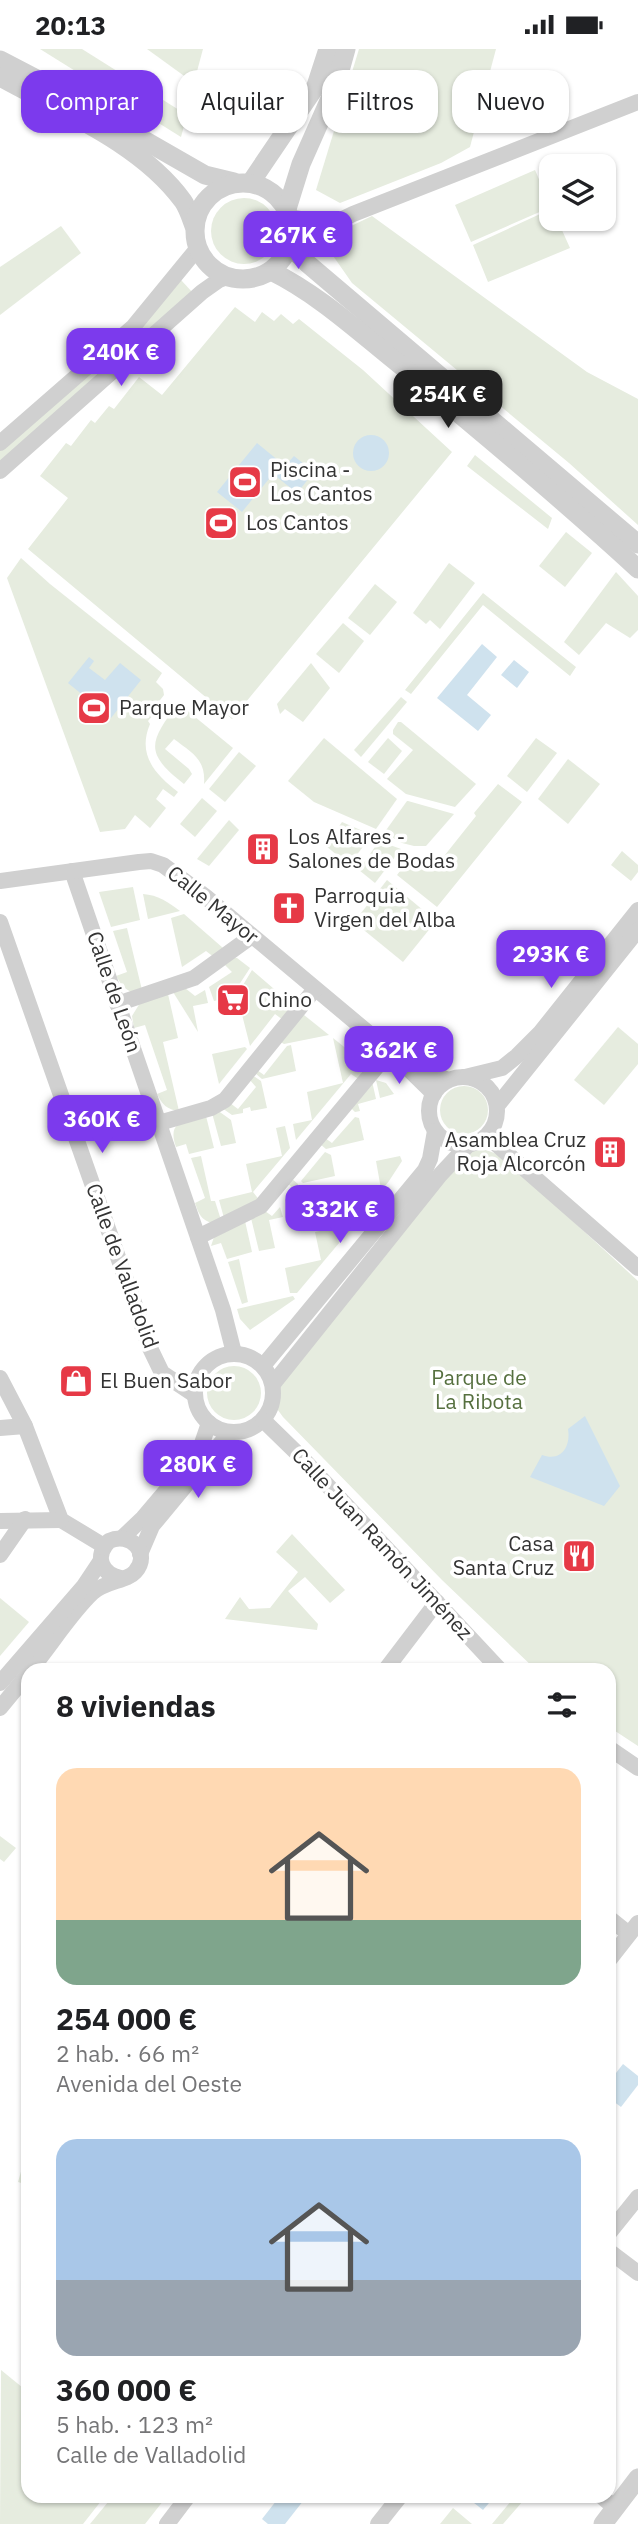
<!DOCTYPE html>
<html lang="es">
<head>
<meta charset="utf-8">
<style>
  body { margin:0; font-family:"IBM Plex Sans",sans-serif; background:#f2f2f2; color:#202124; height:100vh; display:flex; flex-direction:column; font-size:26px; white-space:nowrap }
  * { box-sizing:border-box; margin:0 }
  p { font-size:23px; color:#757577 }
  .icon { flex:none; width:38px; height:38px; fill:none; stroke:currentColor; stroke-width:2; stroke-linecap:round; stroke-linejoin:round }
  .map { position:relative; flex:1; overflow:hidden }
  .panel { position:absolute; left:21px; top:1614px; width:595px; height:840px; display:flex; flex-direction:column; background:#fff; border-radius:21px; box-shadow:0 2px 5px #0004 }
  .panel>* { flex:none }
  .guide { position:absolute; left:21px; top:21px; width:597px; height:63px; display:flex; gap:14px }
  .controls { position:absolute; left:539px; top:105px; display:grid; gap:14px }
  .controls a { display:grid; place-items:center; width:77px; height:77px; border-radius:14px; background:#fff; box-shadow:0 2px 5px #0004; font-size:35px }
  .price { position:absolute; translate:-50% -60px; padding:0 16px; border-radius:14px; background:#7c3aed; color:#fff; font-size:23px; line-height:46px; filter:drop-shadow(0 2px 4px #0008) }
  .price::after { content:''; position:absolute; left:50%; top:42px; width:21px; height:16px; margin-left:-10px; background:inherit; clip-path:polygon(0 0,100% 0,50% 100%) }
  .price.on { background:#222; color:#fff }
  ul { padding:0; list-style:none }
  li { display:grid; align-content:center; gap:14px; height:371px; padding:0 35px }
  li span { display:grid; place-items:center; height:217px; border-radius:21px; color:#555 }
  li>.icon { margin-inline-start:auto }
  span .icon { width:126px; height:126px; fill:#fffc; stroke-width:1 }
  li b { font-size:30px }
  h2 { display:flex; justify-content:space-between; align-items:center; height:84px; padding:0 35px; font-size:30px }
  .tag { padding:0 24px; border-radius:21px; background:#fff; box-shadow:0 2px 5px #0004; font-size:24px; line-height:63px }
  .tag.on { background:#7c3aed; color:#fff }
  .status { display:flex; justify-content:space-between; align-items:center; height:49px; padding:0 35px; background:#fff; direction:ltr }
  .status svg { height:19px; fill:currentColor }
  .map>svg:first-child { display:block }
</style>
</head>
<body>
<div class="status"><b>20:13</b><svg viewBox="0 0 49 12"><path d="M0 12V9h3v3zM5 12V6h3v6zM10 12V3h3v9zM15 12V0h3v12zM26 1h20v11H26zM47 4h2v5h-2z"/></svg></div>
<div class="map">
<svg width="638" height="2475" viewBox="0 0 638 2475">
  <rect width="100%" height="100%" fill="#fff"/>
  <g fill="#e6ecdf">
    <path d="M40 0H82L187 66 181 88Z"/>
    <path d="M147 0H203L196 26 187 29Z"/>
    <path d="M359 0H496L470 98 441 114 340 154 316 141Z"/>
    <path d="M535 121 551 158 471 193 455 156Z"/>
    <circle cx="244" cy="182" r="33"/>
    <path d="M551 160V170H557L570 199 488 233 473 196Z"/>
    <path d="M372 167 587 323 638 350V476L569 414 352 234 322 191Z"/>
    <path d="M61 177 81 204 0 266V218Z"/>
    <path d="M181 231 193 244 0 417V399Z"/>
    <path d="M235 258 255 273 262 263 274 272 281 265 293 275 299 270 363 321 452 403 232 670 28 500 68 449 40 427 66 394 71 397 91 371 95 374 109 357 114 360 139 328 162 346Z"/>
    <path d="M475 406 552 469 548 480 467 417Z"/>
    <path d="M566 483 592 504 565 538 539 517Z"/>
    <path d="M21 509 50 535 162 624 156 633 163 640 164 646 150 664 153 666 148 672 150 675C137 706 155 725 178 743L174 748 163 740 156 750 166 759 150 779 135 766 125 780 100 783 7 529Z"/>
    <path d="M449 514 475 534 440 580 430 571 426 575 413 564Z"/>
    <path d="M616 523 638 547V581L630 589 606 574 579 606 564 593Z"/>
    <path d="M375 535 397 553 370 586 348 569Z"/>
    <path d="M483 544 576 618 570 627 483 556 411 645 405 641Z"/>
    <path d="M343 574 364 592 339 624 316 605Z"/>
    <path d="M311 614 330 639 303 673 285 660 280 665 277 655Z"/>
    <path d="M401 648 407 653 361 708 354 701Z"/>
    <path d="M178 654 233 699 204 735C206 710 192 704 174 690L165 700 189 720 192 725 184 735C143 703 150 693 178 654Z"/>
    <path d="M398 673H401L476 735 455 758 406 745 387 730 413 701 393 685V681Z"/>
    <path d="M324 689 397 750 376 780 314 753 288 732Z"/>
    <path d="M388 689 402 702 384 725 368 713Z"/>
    <path d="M536 689 557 704 527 743 507 727Z"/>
    <path d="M239 703 256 717 225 753 209 740Z"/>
    <path d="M568 710 600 735 568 775 538 750Z"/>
    <path d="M498 735 522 753 437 858 397 826 411 807 433 821 476 767 474 764Z"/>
    <path d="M202 749 217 762 195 788 180 775Z"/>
    <path d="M407 752H408L454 765 426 797H414L402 794 384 784Z"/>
    <path d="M229 771 239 781 209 817 197 810Z"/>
    <path d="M342 773 372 786 349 816 326 797Z"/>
    <path d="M379 792 401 800 375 834 359 821Z"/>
    <path d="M622 802 638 816V823L631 832 611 816Z"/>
    <path d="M387 831 436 872 403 913 354 873Z"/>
    <path d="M133 838 140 871 111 878 99 843Z"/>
    <path d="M143 845C158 846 168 853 180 862L148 870Z"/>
    <path d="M184 865 223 899 215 909 206 902 182 918 171 869Z"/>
    <path d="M127 879 142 941 131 943 123 938 116 927 127 923 113 882Z"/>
    <path d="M234 909H237L250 919 231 948 214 952 209 938 232 923 225 916Z"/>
    <path d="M252 921 295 958 283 971 275 965 250 997 237 946Z"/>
    <path d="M185 939 195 947 205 941 208 954 193 957 198 983 173 943Z"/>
    <path d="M168 945 178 989 163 993 179 1062C167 1061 162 1055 157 1045L167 1041 145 976 134 979 132 967 140 954Z"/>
    <path d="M304 966 329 986 284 995 279 992 300 968Z"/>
    <path d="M618 978 638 995V1015L604 1056 574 1031Z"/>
    <path d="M333 989 368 1017 360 1031 351 1025 296 1091 293 1075 312 1071 307 1043 343 1034Z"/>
    <path d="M291 996 296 1022 262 1030 255 1024 257 1021 264 1026 287 997Z"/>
    <path d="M245 998 247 1000 219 1035 212 1005Z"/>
    <path d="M252 1026 261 1032 267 1059 251 1062 250 1058 243 1060V1064L232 1066 222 1059 230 1054 238 1060 256 1038 249 1030Z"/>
    <path d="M376 1031 386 1034 394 1045 380 1049Z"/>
    <path d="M372 1032 376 1050 358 1055 360 1062 355 1063 350 1058Z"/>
    <circle cx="464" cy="1061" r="24"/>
    <path d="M217 1061 231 1071 236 1094 221 1097 212 1064Z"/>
    <path d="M206 1067 214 1099 189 1105 186 1095 176 1098C167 1071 184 1073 206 1067Z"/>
    <path d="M355 1068 359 1069 364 1091 326 1100 320 1095 325 1089 332 1094Z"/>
    <path d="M285 1077 290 1099 253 1143 260 1152 224 1169 219 1151 252 1143 246 1115 282 1107 276 1079Z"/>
    <path d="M481 1099 502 1107 638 1232V1697L609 1678V1620H535L442 1531 283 1368 275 1357 277 1339 465 1105Z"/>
    <path d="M325 1103 331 1106 335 1127 303 1134 301 1132Z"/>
    <path d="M201 1107 211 1152H215L221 1171 213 1174C201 1172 198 1163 195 1154L205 1149 191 1109Z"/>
    <path d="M400 1107 402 1112 389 1132 352 1178 345 1148 381 1140 376 1112Z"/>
    <path d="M291 1129 298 1135 305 1163 289 1166 285 1151 294 1140 287 1134Z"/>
    <path d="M280 1158 283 1168 269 1171 275 1199 259 1202 251 1169 265 1162 272 1167Z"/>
    <path d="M245 1172 252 1203 227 1210 221 1194 211 1197 214 1188Z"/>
    <path d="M348 1176 350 1181 297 1244H290L285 1219 321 1211 315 1183Z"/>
    <path d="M239 1210 248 1253 242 1255 228 1213Z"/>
    <path d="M293 1247 295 1250 250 1281 240 1270 237 1260Z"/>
    <circle cx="234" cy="1344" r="27"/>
    <path d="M292 1485 345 1541 330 1554 305 1528 288 1542 318 1575 317 1581 225 1570 240 1548 249 1560 270 1559 298 1523 276 1503Z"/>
    <path d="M0 1549 29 1573 0 1607Z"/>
    <path d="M0 1787 16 1799 4 1813 0 1810Z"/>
    <path d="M28 2098V2136L18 2133Z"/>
    <path d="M1 2321 28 2343V2446L105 2447 83 2475H0Z"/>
    <path d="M516 2446 523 2452 503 2475H492Z"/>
    <path d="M113 2447V2446L167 2447 145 2475H90Z"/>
    <path d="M453 2459 472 2475H440Z"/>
  </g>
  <g fill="#cfe2ee">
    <circle cx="371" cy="404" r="18"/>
    <path d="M257 394 285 417 294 407 314 423 297 444 273 425 242 463 217 443Z"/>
    <path d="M482 595 497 608 467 646 491 666 478 682 437 649Z"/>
    <path d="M89 608 94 612 89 619 105 631 120 614 141 631 111 669 68 634Z"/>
    <path d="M514 611 529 623 517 639 501 626Z"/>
    <path d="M585 1367 620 1437 604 1457 530 1428 542 1406C561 1413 571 1398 568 1380Z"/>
    <path d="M623 2015 638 2027V2036L621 2058 609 2049V2033Z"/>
    <path d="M472 2446H495V2447L483 2461 469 2450Z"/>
    <path d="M280 2447H307L285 2475H268L262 2470Z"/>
  </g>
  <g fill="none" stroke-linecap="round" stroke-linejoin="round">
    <g stroke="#d0d0d0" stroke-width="16">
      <path d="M288 168 329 175"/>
      <path d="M289 196 353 165 638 53"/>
      <path d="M0 394 133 278 197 200"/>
      <path d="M0 422 202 243 219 231 227 228"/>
      <path d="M72 822 223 1261 234 1304"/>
      <path d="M0 832 139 813 151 812 163 816 206 848 390 1002 434 1045"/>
      <path d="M0 873 150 1299 162 1324 195 1346"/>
      <path d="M117 955 194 929 252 887"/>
      <path d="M409 1014 448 1031"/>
      <circle cx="463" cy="1062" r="34"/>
      <path d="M465 1028 502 1019 517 1007 540 984 638 861"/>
      <path d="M497 1057 638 881"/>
      <path d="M159 1074 211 1059 225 1051 315 940"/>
      <path d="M487 1087 638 1219"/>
      <path d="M198 1188 261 1157 390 1002"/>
      <circle cx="234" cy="1344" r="39"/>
      <path d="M263 1317 425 1121 430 1110 435 1082"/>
      <path d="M0 1329 25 1377 61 1471 104 1497"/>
      <path d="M273 1335 440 1126 468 1096"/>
      <path d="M263 1371 302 1409 499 1620"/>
      <path d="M0 1379 25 1377"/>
      <path d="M0 1472 61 1471"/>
      <path d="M122 1489 143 1469 199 1403 209 1374"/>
      <path d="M140 1505 152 1477 230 1383"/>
      <path d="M0 1506 25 1470"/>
      <path d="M31 1620C51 1596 70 1565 92 1544 105 1532 127 1532 135 1523 152 1504 130 1482 109 1492 94 1507 101 1525 121 1529"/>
      <path d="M386 1620 437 1553"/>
      <path d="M0 1634 84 1537 100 1513"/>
      <path d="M0 1659 28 1625"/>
      <path d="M609 1699 638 1719"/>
      <path d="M609 1869 629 1885"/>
      <path d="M609 1911 638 1874"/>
      <path d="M609 2184 638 2148"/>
      <path d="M609 2202 638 2224"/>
      <path d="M600 2446 615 2459"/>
      <path d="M167 2475 189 2446"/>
      <path d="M378 2475 401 2446"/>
    </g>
    <g stroke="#d0d0d0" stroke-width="19">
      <path d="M0 11 48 36 205 126 234 133"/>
      <path d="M0 28C61 62 141 94 183 152 188 159 191 169 194 177"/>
      <path d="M251 133 316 37 328 0"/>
      <circle cx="243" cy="182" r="48"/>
      <path d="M287 160 301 115 336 36 346 0"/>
      <path d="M289 196 308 215 638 495"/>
      <path d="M271 222C320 246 361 285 404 319 483 384 562 450 638 520"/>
      <path d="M603 2475 638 2429"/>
    </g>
  </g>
  <defs>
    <g id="stadium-square" transform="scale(1.75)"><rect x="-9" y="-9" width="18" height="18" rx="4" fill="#e63946" stroke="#fff"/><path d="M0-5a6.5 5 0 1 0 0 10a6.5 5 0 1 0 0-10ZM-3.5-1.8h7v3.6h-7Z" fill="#fff"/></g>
    <g id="building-square" transform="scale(1.75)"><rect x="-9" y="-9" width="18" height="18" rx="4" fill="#e63946" stroke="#fff"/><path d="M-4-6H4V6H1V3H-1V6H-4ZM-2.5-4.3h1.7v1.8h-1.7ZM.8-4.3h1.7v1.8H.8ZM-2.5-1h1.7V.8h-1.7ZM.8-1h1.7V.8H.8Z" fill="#fff"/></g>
    <g id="church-square" transform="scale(1.75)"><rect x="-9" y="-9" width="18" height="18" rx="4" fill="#e63946" stroke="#fff"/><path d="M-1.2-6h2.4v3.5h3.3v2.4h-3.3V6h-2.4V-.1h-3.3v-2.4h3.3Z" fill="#fff"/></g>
    <g id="supermarket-square" transform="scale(1.75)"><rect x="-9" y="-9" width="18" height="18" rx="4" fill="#e63946" stroke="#fff"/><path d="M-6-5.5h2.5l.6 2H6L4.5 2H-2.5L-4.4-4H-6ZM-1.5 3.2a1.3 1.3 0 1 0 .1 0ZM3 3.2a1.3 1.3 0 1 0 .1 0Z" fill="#fff"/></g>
    <g id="shop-square" transform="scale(1.75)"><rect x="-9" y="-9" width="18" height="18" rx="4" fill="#e63946" stroke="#fff"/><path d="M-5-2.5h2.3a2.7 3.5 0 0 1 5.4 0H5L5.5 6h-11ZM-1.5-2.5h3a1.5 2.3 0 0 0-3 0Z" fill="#fff"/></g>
    <g id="restaurant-square" transform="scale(1.75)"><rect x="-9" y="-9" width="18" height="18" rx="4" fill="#e63946" stroke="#fff"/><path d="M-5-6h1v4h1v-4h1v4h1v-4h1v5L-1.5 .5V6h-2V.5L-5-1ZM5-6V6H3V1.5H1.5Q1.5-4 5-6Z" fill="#fff"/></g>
  </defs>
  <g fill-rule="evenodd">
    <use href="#stadium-square" x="245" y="433"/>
    <use href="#stadium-square" x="221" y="474"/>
    <use href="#stadium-square" x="94" y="659"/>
    <use href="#building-square" x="263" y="800"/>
    <use href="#church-square" x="289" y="859"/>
    <use href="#supermarket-square" x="233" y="951"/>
    <use href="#building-square" x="610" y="1103"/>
    <use href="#shop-square" x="76" y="1332"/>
    <use href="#restaurant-square" x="579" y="1507"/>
  </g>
  <g text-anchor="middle" stroke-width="7" stroke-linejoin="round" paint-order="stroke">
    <g font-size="21" fill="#333" stroke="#fff" text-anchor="start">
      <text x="270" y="428">Piscina -<tspan x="270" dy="24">Los Cantos</tspan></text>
      <text x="246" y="481">Los Cantos</text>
      <text x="119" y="666">Parque Mayor</text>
      <text x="288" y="795">Los Alfares -<tspan x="288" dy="24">Salones de Bodas</tspan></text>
      <text x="314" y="854">Parroquia<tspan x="314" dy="24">Virgen del Alba</tspan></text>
      <text x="258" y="958">Chino</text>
      <text x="586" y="1098" text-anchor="end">Asamblea Cruz<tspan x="586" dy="24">Roja Alcorcón</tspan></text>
      <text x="100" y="1339">El Buen Sabor</text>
      <text x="554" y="1502" text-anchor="end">Casa<tspan x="554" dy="24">Santa Cruz</tspan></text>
    </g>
    <g font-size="21" fill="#333" stroke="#fff">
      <text transform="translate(213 856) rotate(39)" y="7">Calle Mayor</text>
      <text transform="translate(114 943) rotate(71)" y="7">Calle de León</text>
      <text transform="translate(122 1217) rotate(70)" y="7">Calle de Valladolid</text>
      <text transform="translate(382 1495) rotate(47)" y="7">Calle Juan Ramón Jiménez</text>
    </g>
    <g font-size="21" fill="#56703f" stroke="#fff">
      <text x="479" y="1336">Parque de<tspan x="479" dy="24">La Ribota</tspan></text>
    </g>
  </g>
</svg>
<div class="controls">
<a><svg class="icon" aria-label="layers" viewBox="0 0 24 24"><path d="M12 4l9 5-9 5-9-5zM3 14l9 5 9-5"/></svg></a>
</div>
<b class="price" style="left:298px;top:222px">267K €</b>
<b class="price" style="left:121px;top:339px">240K €</b>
<b class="price on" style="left:448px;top:381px">254K €</b>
<b class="price" style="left:551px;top:941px">293K €</b>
<b class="price" style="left:399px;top:1037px">362K €</b>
<b class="price" style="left:102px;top:1106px">360K €</b>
<b class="price" style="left:340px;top:1196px">332K €</b>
<b class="price" style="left:198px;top:1451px">280K €</b>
<div class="guide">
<a class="tag on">Comprar</a>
<a class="tag">Alquilar</a>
<a class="tag">Filtros</a>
<a class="tag">Nuevo</a>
</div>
<section class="panel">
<h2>8 viviendas<svg class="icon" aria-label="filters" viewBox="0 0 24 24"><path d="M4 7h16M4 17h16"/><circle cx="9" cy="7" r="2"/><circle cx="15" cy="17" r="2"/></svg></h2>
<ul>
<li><span style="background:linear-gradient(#ffd9b3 70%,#7fa58c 0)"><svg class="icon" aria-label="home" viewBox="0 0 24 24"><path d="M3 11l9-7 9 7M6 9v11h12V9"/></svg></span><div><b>254 000 €</b><p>2 hab. · 66 m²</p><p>Avenida del Oeste</p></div></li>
<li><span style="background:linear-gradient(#a9c7e8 65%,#9aa5b1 0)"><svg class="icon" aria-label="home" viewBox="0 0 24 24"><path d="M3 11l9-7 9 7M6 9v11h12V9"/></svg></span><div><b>360 000 €</b><p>5 hab. · 123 m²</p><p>Calle de Valladolid</p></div></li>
</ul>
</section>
</div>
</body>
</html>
